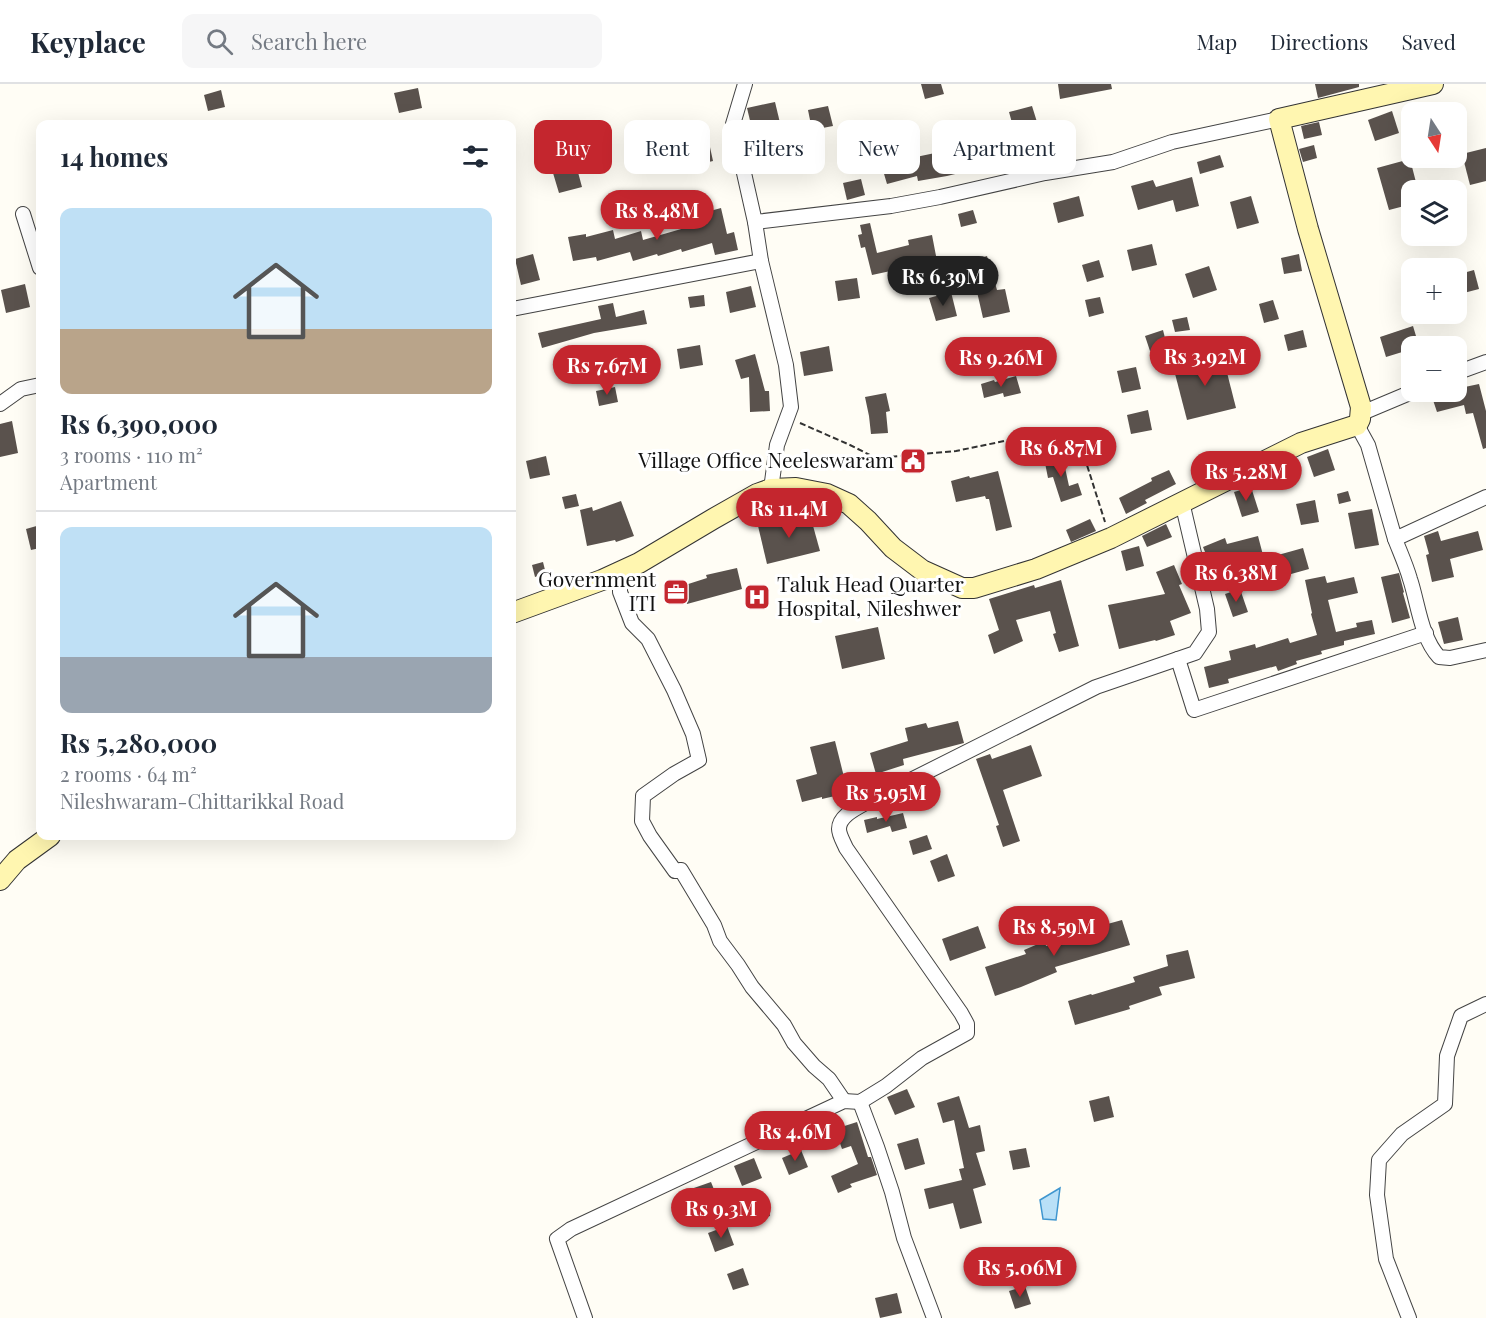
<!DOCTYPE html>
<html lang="en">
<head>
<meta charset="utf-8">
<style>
  body { margin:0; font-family:"Playfair Display",serif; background:#f6f6f7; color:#1f2937; height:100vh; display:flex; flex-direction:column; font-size:22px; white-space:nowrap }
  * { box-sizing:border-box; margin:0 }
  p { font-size:20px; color:#747a83 }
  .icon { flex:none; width:33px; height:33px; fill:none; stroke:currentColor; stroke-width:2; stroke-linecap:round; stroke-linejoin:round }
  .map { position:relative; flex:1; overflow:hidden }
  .details { position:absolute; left:36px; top:36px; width:480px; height:720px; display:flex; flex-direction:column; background:#fff; border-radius:12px; box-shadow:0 6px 24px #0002 }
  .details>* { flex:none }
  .hud { position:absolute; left:534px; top:36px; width:570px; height:54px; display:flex; gap:12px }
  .needle { width:39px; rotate:168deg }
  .controls { position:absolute; left:1401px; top:18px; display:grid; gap:12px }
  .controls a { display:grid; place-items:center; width:66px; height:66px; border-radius:12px; background:#fff; box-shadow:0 6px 24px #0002; font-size:30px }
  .price { position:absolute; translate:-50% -51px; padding:0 14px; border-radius:21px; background:#c4262e; color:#fff; font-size:20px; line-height:39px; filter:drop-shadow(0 2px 3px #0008) }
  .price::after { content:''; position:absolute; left:50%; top:36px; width:18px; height:14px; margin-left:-9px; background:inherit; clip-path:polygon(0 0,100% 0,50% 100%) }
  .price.selected { background:#222; color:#fff }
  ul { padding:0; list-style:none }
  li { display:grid; align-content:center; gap:12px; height:318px; padding:0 24px }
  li+li { border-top:2px solid #e0e1e3 }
  li span { display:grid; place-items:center; height:186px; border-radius:12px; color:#555 }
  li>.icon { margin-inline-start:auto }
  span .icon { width:108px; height:108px; fill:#fffc; stroke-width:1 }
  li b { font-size:26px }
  h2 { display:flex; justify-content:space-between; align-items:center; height:72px; padding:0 24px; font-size:26px }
  .pill { padding:0 21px; border-radius:12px; background:#fff; box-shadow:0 6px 24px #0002; font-size:21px; line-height:54px }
  .pill.selected { background:#c4262e; color:#fff }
  header { display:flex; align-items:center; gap:36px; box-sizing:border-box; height:84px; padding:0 30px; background:#fff; border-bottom:2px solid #e0e1e3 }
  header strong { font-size:28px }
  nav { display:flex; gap:33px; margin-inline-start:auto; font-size:21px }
  .search { width:420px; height:54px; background:#f6f6f7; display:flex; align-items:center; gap:15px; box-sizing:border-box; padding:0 21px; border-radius:12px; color:#747a83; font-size:22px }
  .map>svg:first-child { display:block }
</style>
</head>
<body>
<header>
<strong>Keyplace</strong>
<div class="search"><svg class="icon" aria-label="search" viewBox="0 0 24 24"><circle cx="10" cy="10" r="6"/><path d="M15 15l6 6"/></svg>Search here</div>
<nav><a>Map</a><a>Directions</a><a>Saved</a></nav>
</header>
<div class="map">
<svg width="1486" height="1234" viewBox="0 0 1486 1234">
  <rect width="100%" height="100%" fill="#fffdf5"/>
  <path fill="#b9e0f7" stroke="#3f96cf" stroke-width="1.5" d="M1060 1104 1056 1136 1043 1135 1040 1116Z"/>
  <g fill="#5a524d">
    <path d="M921 0H941L944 10 925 15Z"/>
    <path d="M1058 0H1111L1112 5 1060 15Z"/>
    <path d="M1315 0H1359V3L1318 14Z"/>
    <path d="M418 4 422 24 399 29 394 9Z"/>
    <path d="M221 6 225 23 208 27 204 11Z"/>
    <path d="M775 18 781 43 753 49 747 24Z"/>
    <path d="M828 22 833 42 812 46 808 26Z"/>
    <path d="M1032 22 1037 38 1027 41 1032 61 1060 56 1063 75 1045 78 1044 74 1020 81 1016 65 1019 64 1009 28Z"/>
    <path d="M1392 27 1399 49 1375 57 1368 36Z"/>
    <path d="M1319 38 1322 51 1304 55 1301 42Z"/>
    <path d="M708 54 713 77 666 88 660 65Z"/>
    <path d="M569 55 582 103 559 109 553 89 559 88 551 60Z"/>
    <path d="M884 56 888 74 869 78 865 60Z"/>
    <path d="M1314 61 1317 74 1303 78 1299 65Z"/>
    <path d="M975 64 980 84 947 92 918 97 917 92 887 100 882 83 916 73 935 69 936 74Z"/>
    <path d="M1486 64V97L1470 101 1462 70Z"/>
    <path d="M1220 71 1224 83 1200 90 1197 78Z"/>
    <path d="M1410 75 1418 106H1412V120L1389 126 1377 84Z"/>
    <path d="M1192 93 1199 122 1176 128 1173 116 1138 126 1131 102 1153 96 1156 103Z"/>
    <path d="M861 95 865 111 847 116 843 99Z"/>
    <path d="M1079 112 1084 132 1058 139 1053 119Z"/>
    <path d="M1251 112 1259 139 1237 145 1230 118Z"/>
    <path d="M721 124 727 150 734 148 738 166 715 171 712 159 682 168 681 165 658 172 657 170 633 177 630 168 597 177 596 173 573 177 568 153 586 150V153L613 146 615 155 641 147 643 156 702 139 699 130Z"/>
    <path d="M973 126 977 139 961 143 958 130Z"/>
    <path d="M870 139 877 169 909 161 908 156 932 151 937 177 872 191 865 163 861 164 858 151 862 150 860 141Z"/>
    <path d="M1152 160 1157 181 1132 187 1127 166Z"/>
    <path d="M533 170 540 196 521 201 515 175Z"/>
    <path d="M1299 170 1302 187 1284 190 1281 174Z"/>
    <path d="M987 172 997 206 1005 205 1010 228 983 234 975 199 973 200 966 178Z"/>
    <path d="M1099 176 1104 193 1087 198 1082 181Z"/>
    <path d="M1209 182 1217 206 1193 214 1185 190Z"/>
    <path d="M1474 186 1479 205 1456 211V191Z"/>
    <path d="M857 194 860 214 838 217 835 197Z"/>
    <path d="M25 200 30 223 6 229 1 206Z"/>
    <path d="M751 202 756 223 730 229 726 208Z"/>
    <path d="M951 208 957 232 936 237 929 214Z"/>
    <path d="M704 211 705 222 690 224 688 213Z"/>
    <path d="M1100 213 1104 229 1089 233 1085 216Z"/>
    <path d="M1273 216 1279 235 1264 239 1259 220Z"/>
    <path d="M613 219 616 233 644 226 647 240 594 249 542 264 538 249 601 235 598 222Z"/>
    <path d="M1187 233 1190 246 1175 248 1172 236Z"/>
    <path d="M1413 242 1419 262H1412V265L1386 273 1380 253Z"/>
    <path d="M1163 246 1167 262 1150 267 1145 252Z"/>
    <path d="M1303 246 1307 263 1288 267 1284 251Z"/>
    <path d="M700 261 703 281 680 285 677 265Z"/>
    <path d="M829 262 833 287 804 292 800 268Z"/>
    <path d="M1222 269 1236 324 1187 336 1173 282Z"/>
    <path d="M755 270 765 307H769L770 327 750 328 749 293 741 295 735 276Z"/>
    <path d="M1136 283 1141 305 1122 309 1117 287Z"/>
    <path d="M1016 292 1021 309 1004 313 1003 309 984 314 981 300 994 296 995 298Z"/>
    <path d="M1479 300 1486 327V364L1483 365 1473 329 1466 330 1464 321 1437 328 1433 316 1461 308 1460 304Z"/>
    <path d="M615 303 618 318 599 322 596 307Z"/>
    <path d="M886 309 890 327 886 328 888 349 871 350 869 332 865 313Z"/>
    <path d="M1148 326 1152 346 1131 350 1127 331Z"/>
    <path d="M12 337 18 369 0 373V340Z"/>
    <path d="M1328 365 1335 386 1314 393 1307 373Z"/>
    <path d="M1062 370 1069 402 1078 399 1082 411 1061 418 1053 393 1048 394 1044 374Z"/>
    <path d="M546 372 550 391 530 395 526 377Z"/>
    <path d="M1169 386 1176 400 1145 416 1147 419 1126 430 1119 414 1152 397 1151 394Z"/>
    <path d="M998 387 1012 443 996 447 989 415H986L985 412 956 418 951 397 969 392 970 394Z"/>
    <path d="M1251 403 1259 428 1242 433 1234 408Z"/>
    <path d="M1348 407 1351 417 1339 420 1337 410Z"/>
    <path d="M576 410 579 422 565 425 562 413Z"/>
    <path d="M1315 416 1319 438 1301 441 1296 420Z"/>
    <path d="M621 417 634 452 616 458 615 456 587 462 580 426 592 423 593 427Z"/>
    <path d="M1372 425 1379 461 1355 465 1348 429Z"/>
    <path d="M810 431 820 467 767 480 758 442Z"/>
    <path d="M1090 435 1096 447 1071 458 1066 446Z"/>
    <path d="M1166 440 1172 453 1147 463 1142 452Z"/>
    <path d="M40 441V464L31 466 26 445Z"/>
    <path d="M1438 447 1441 457 1478 447 1483 466 1450 475 1454 493 1432 498 1426 471 1429 470 1424 452Z"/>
    <path d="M1258 452 1263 471 1248 475 1247 474 1213 488 1203 463 1225 454 1227 460Z"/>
    <path d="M1139 462 1144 482 1126 487 1121 467Z"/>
    <path d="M1303 464 1309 485 1284 492 1278 471Z"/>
    <path d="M543 478 546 490 535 493 532 481Z"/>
    <path d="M1174 481 1182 500 1179 501 1191 529 1170 537 1175 551 1156 557 1155 556 1119 565 1108 521 1165 510 1156 488Z"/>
    <path d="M737 484 742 505 687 520 682 502 707 494 706 491Z"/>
    <path d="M1399 489 1404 508 1403 509 1410 534 1392 539 1381 493Z"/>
    <path d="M1325 492 1327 499 1354 493 1358 509 1328 516 1336 548 1357 543 1356 539 1372 536 1375 550 1344 557V561L1321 567 1322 570 1296 577 1297 580 1278 587 1276 582 1228 595 1229 599 1209 604 1204 583 1231 576 1229 567 1255 560 1256 564 1288 554 1290 559 1317 551 1311 530 1312 529 1305 496Z"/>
    <path d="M1061 496 1079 562 1059 568 1053 550 1056 549 1050 527 1016 536 1023 557 994 570 988 551 999 546 989 515 1018 506 1034 501 1035 504Z"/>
    <path d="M1240 505 1248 528 1233 533 1225 510Z"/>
    <path d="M1458 533 1463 556 1444 560 1438 538Z"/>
    <path d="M878 543 885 575 842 585 835 552Z"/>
    <path d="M958 637 964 659 903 675 904 681 876 690 870 669 908 657 905 644 926 639 928 644Z"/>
    <path d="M835 657 848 709 822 715V713L802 718 796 696 817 690 810 663Z"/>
    <path d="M1031 661 1042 692 1003 706 1020 757 1003 763 996 742 999 741 976 675 990 670 992 675Z"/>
    <path d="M903 729 907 744 892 748 890 742 867 749 864 736 877 733V735Z"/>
    <path d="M927 751 932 765 913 771 909 757Z"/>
    <path d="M947 770 955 792 938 798 930 777Z"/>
    <path d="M1122 836 1130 861 1055 883 1057 888 1021 903 995 912 985 883 1026 870 1024 866 1045 857 1046 862 1094 848 1093 844Z"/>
    <path d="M978 842 986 864 950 877 942 855Z"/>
    <path d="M1188 866 1195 894 1159 903 1162 911 1129 922 1130 925 1075 941 1068 917 1091 910 1092 911 1135 898 1133 893 1168 882 1166 871Z"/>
    <path d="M907 1005 915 1023 895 1031 887 1013Z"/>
    <path d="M959 1012 969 1044 980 1041 985 1067 976 1069 986 1101 973 1105 982 1139 960 1145 953 1119 929 1125 924 1105 962 1096 959 1085 964 1084 954 1036 943 1039 937 1019Z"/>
    <path d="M1109 1012 1114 1033 1094 1038 1089 1017Z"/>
    <path d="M857 1038 868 1073H871L877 1091 850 1100 852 1103 838 1109 831 1092 858 1080 851 1062 842 1065 835 1045Z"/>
    <path d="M819 1039 825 1053 809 1060 803 1046Z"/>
    <path d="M918 1054 925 1080 905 1086 897 1060Z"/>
    <path d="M1026 1064 1030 1083 1013 1086 1009 1067Z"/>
    <path d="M801 1066 808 1083 789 1091 782 1074Z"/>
    <path d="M754 1074 762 1094 742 1102 734 1082Z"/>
    <path d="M711 1098 717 1113 697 1121 691 1105Z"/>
    <path d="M766 1113 770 1132 750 1137 746 1117Z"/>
    <path d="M727 1142 734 1161 715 1168 708 1149Z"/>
    <path d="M743 1184 749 1201 733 1206 727 1190Z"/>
    <path d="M1025 1202 1031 1220 1015 1225 1009 1207Z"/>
    <path d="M897 1209 902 1229 880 1234 875 1214Z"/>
  </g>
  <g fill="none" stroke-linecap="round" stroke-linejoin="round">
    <g stroke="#444" stroke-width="16">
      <g id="minor">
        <path d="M745 0 733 40 755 138 761 177 786 281 791 323 777 361 771 405"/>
        <path d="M23 130 40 184"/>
        <path d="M755 138 891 122 940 113 1045 89 1113 78 1172 58 1279 35"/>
        <path d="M512 225 761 177"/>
        <path d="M1456 289 1486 278"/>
        <path d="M0 320 21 305 40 301"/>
        <path d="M1362 329 1412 308"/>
        <path d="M1357 341 1368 361 1395 455 1486 413"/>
        <path d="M1395 455C1400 468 1406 481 1410 495 1418 519 1421 554 1439 573L1450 574 1486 566"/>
        <path d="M620 487V508L632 539 648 555 674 606 693 650 699 676 674 690 643 712 642 737 650 752 675 787 681 786 714 841 720 857 738 881 752 903 784 941 794 959 814 982 829 995 844 1017"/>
        <path d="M1178 575 1194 626 1426 549"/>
        <path d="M860 1018 877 1063 892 1108 904 1154 934 1234"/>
        <path d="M585 1234 557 1155 571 1145 844 1017 860 1018 886 1002 922 974 967 949V940L961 929 846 764C844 759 839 751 839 745 839 731 859 723 869 717L1096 603 1195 569 1209 548 1207 525 1182 418"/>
        <path d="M1409 1234 1386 1175 1377 1111 1379 1076 1402 1050 1445 1020 1447 972 1461 932 1486 920"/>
      </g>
    </g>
    <g stroke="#333" stroke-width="22">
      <g id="secondary">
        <path d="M512 529 602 496 639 479 713 435 757 410 771 405 796 404 827 410 849 420 868 437 893 464 922 486 962 504H974L1036 485 1111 454 1301 359 1357 341 1360 335 1361 323 1308 145 1279 35 1433 0"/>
        <path d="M0 796 17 776 50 752"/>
      </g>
    </g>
    <path stroke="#333" stroke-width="2" stroke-dasharray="6 3" stroke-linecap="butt" d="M800 339 850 361 876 374 956 367 1043 349 1080 359 1105 438"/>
    <use href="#minor" stroke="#fff" stroke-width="14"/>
    <use href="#secondary" stroke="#fff6b0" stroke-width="20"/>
  </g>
  <defs>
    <g id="civic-square" transform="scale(1.35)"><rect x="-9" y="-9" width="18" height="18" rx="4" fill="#c4262e" stroke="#fff"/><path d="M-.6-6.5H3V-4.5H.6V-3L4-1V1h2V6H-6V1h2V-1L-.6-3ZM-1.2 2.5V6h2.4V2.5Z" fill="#fff"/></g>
    <g id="office-square" transform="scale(1.35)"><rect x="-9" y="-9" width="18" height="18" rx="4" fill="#c4262e" stroke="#fff"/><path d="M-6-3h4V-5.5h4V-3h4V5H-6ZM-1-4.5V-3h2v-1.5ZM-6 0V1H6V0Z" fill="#fff"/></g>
    <g id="hospital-square" transform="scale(1.35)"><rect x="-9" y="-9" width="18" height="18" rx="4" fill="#c4262e" stroke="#fff"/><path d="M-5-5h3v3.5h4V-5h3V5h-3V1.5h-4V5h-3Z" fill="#fff"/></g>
  </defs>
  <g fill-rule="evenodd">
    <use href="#civic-square" x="913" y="377"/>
    <use href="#office-square" x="676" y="508"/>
    <use href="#hospital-square" x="757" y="513"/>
  </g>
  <g text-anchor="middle" stroke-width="6" stroke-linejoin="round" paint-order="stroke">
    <g font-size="21" fill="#111" stroke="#fff" text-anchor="end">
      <text x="894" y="384">Village Office Neeleswaram</text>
      <text x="656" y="503">Government<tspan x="656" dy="24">ITI</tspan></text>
      <text x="777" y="508" text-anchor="start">Taluk Head Quarter<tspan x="777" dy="24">Hospital, Nileshwer</tspan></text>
    </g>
  </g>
</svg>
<div class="controls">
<a><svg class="needle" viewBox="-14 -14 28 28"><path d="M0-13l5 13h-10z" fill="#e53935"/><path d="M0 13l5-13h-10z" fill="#747a83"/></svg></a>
<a><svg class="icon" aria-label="layers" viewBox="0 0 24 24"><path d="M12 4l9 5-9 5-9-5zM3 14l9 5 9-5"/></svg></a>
<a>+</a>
<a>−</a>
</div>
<b class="price" style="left:657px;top:157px">Rs 8.48M</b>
<b class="price selected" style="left:943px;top:223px">Rs 6.39M</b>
<b class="price" style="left:1205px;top:303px">Rs 3.92M</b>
<b class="price" style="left:1001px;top:304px">Rs 9.26M</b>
<b class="price" style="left:607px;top:312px">Rs 7.67M</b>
<b class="price" style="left:1061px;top:394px">Rs 6.87M</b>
<b class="price" style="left:1246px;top:418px">Rs 5.28M</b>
<b class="price" style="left:789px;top:455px">Rs 11.4M</b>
<b class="price" style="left:1236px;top:519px">Rs 6.38M</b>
<b class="price" style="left:886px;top:739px">Rs 5.95M</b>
<b class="price" style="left:1054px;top:873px">Rs 8.59M</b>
<b class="price" style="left:795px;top:1078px">Rs 4.6M</b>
<b class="price" style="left:721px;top:1155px">Rs 9.3M</b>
<b class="price" style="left:1020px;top:1214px">Rs 5.06M</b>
<div class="hud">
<a class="pill selected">Buy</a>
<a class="pill">Rent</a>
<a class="pill">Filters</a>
<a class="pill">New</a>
<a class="pill">Apartment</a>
</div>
<section class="details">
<h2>14 homes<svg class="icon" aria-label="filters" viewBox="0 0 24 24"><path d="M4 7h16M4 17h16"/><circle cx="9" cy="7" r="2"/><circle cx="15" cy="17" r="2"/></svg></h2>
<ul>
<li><span style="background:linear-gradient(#bfe0f5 65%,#b9a48a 0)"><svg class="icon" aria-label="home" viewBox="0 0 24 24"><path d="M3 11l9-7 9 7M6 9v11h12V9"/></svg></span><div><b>Rs 6,390,000</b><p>3 rooms · 110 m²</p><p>Apartment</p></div></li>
<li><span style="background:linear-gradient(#bfe0f5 70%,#9aa5b1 0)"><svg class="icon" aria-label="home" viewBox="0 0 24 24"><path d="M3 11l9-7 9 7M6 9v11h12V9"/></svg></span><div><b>Rs 5,280,000</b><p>2 rooms · 64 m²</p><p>Nileshwaram-Chittarikkal Road</p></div></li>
</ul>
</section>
</div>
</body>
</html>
